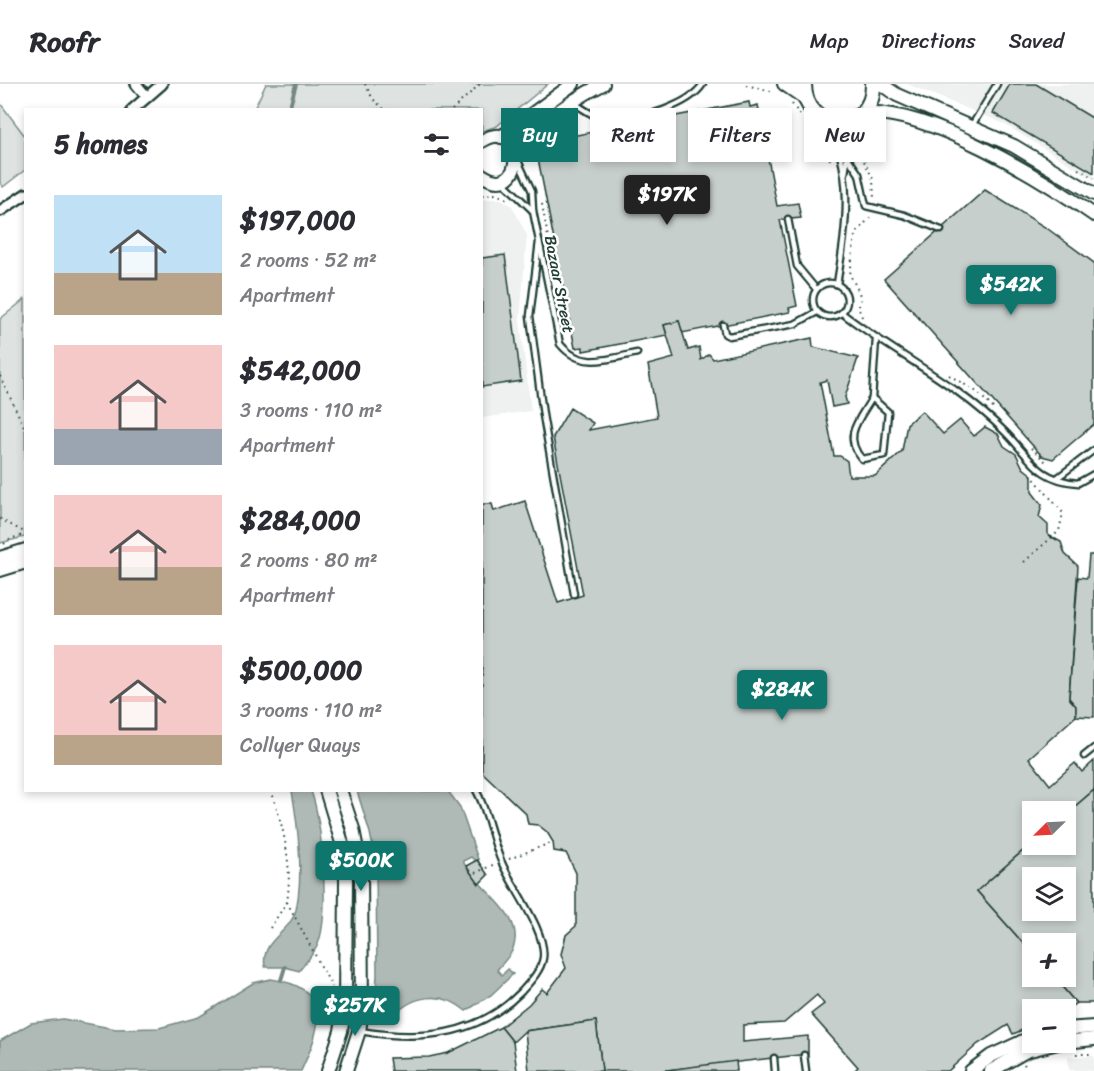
<!DOCTYPE html>
<html lang="en">
<head>
<meta charset="utf-8">
<style>
  body { margin:0; font-family:Sriracha,sans-serif; background:#f7f7f7; color:#2b2b33; height:100vh; display:flex; flex-direction:column; font-size:22px; white-space:nowrap }
  * { box-sizing:border-box; margin:0 }
  p { font-size:20px; color:#7c7c81 }
  .icon { flex:none; width:33px; height:33px; fill:none; stroke:currentColor; stroke-width:2; stroke-linecap:round; stroke-linejoin:round }
  .map { position:relative; flex:1; overflow:hidden }
  .drawer { position:absolute; left:24px; top:24px; width:459px; height:684px; display:flex; flex-direction:column; background:#fff; border-radius:0px; box-shadow:0 3px 9px #0003 }
  .drawer>* { flex:none }
  .top-card { position:absolute; left:501px; top:24px; width:502px; height:54px; display:flex; gap:12px }
  .needle { width:39px; rotate:246deg }
  .buttons { position:absolute; left:1022px; top:717px; display:grid; gap:12px }
  .buttons a { display:grid; place-items:center; width:54px; height:54px; border-radius:0px; background:#fff; box-shadow:0 3px 9px #0003; font-size:30px }
  .price { position:absolute; translate:-50% -51px; padding:0 14px; border-radius:6px; background:#0f766e; color:#fff; font-size:20px; line-height:39px; filter:drop-shadow(0 2px 3px #0008) }
  .price::after { content:''; position:absolute; left:50%; top:36px; width:18px; height:14px; margin-left:-9px; background:inherit; clip-path:polygon(0 0,100% 0,50% 100%) }
  .price.selected { background:#222; color:#fff }
  ul { padding:0; list-style:none }
  li { display:flex; align-items:center; gap:18px; height:150px; padding:0 30px }
  li span { display:grid; place-items:center; flex:none; width:168px; height:120px; border-radius:0px; color:#555 }
  li>.icon { margin-inline-start:auto }
  span .icon { width:72px; height:72px; fill:#fffc; stroke-width:1 }
  li b { font-size:26px }
  h2 { display:flex; justify-content:space-between; align-items:center; height:72px; padding:0 30px; font-size:26px }
  .pill { padding:0 21px; border-radius:0px; background:#fff; box-shadow:0 3px 9px #0003; font-size:21px; line-height:54px }
  .pill.selected { background:#0f766e; color:#fff }
  header { display:flex; align-items:center; gap:36px; box-sizing:border-box; height:84px; padding:0 30px; background:#fff; border-bottom:2px solid #e1e1e2 }
  header strong { font-size:28px }
  nav { display:flex; gap:33px; margin-inline-start:auto; font-size:21px }
  .map>svg:first-child { display:block }
</style>
</head>
<body>
<header>
<strong>Roofr</strong>
<nav><a>Map</a><a>Directions</a><a>Saved</a></nav>
</header>
<div class="map">
<svg width="1094" height="987" viewBox="0 0 1094 987">
  <rect width="100%" height="100%" fill="#fff"/>
  <filter id="ink" filterUnits="userSpaceOnUse"><feTurbulence type="fractalNoise" baseFrequency=".0167" numOctaves="2"/><feDisplacementMap in="SourceGraphic" scale="12" xChannelSelector="R" yChannelSelector="G"/><feConvolveMatrix kernelMatrix="1 2 1 2 8 2 1 2 1" color-interpolation-filters="sRGB"/></filter>
  <g filter="url(#ink)">
    <g fill="#eef1f0">
      <path d="M907 0H1094V95L1002 39Z"/>
      <path d="M485 115H501L512 122 527 151 520 237 531 327 482 334V116Z"/>
      <path d="M1094 972V987L1069 986 1068 973Z"/>
    </g>
    <g fill="#dee3e2" stroke="#7e908b" stroke-width="1.5">
      <path d="M266 0H548L497 42 482 47V26L254 25Z"/>
      <path d="M0 19 25 52V86L3 103 0 98Z"/>
      <path d="M25 215V453L0 459V235Z"/>
    </g>
    <g fill="#afbab7" stroke="#758883" stroke-width="1.5">
      <path d="M292 707H311C322 737 330 830 318 860 314 870 305 879 299 887L285 883H265C260 855 290 850 296 826 304 789 298 743 292 707Z"/>
      <path d="M357 707H448L460 723 480 781 471 773 463 777C475 805 529 830 512 867 508 874 502 880 497 886L502 891 508 885 513 890 491 911 466 927C441 906 411 910 390 936L378 931 375 923 377 890 376 778 370 749Z"/>
      <path d="M271 895C335 904 321 944 301 987H0V957L31 939 63 935 116 945 159 944 199 933 253 899Z"/>
    </g>
    <g fill="none" stroke-linecap="round" stroke-linejoin="round">
      <g stroke="#758883" stroke-width="4">
        <path d="M289 26 296 0"/>
        <path d="M281 896 285 883"/>
        <path d="M317 922 331 909"/>
      </g>
    </g>
    <g fill="#c7cfcc" stroke="#1f3d34" stroke-width="1.5" fill-rule="evenodd">
      <path d="M1010 0H1036L1094 35V89L993 29Z"/>
      <path d="M749 18 750 23 758 21 777 122 798 119 801 134 780 136 797 222 789 224 790 228 682 249 679 237 664 241 667 251 583 267V263L575 264 535 59Z"/>
      <path d="M985 106 1048 145 1094 179V340L1053 375 1042 372 884 195Z"/>
      <path d="M505 171 521 297 482 303V174Z"/>
      <path d="M679 237 688 266 699 263 701 276 709 270 713 275 812 254 813 263 858 274 845 313 847 320 832 323 827 296 820 298 834 372H840L847 377 849 392H875L902 367 907 340 922 327 943 350 960 336 974 352 985 343 998 350 1004 362 1016 370 1023 384 1032 391V408L1042 421 1039 433 1048 441V451L1061 458 1065 470 1078 482 1069 614 1076 622V632L1029 674 1050 701 1075 679 1082 688 1094 677V706L1065 731V728H1032V759L977 807 1032 869V892H1053L1076 919 1065 927 1032 926V942L1013 950 1008 941 978 960 948 987H854L858 983 811 930 824 920 817 911 784 939 743 941V958L808 952V970L659 987H602L596 937 525 947 513 958 501 943 529 920 542 905 547 909 566 884 561 870 566 851 576 842V789L566 769 554 767 553 758 547 748 538 741 528 740 526 730 482 688V420H492L494 427 525 417 558 519 583 511 553 353 570 324 593 339 589 346 657 333 648 281 674 274 664 241Z"/>
      <path d="M1089 471H1094V633L1076 632V622L1069 614 1078 493 1087 494Z"/>
      <path d="M1094 706V919H1076L1053 892H1065V860H1032V869L977 807 1032 759 1065 760V731ZM1032 794H1065V826H1032Z"/>
      <path d="M477 776 488 791 479 800 466 782Z"/>
      <path d="M596 937 602 987H529L525 947Z"/>
      <path d="M501 943 513 958 517 987H391L389 974 429 973 448 969Z"/>
      <path d="M736 977 737 987H659Z"/>
    </g>
    <g fill="none" stroke-linecap="round" stroke-linejoin="round">
      <g stroke="#1f3d34" stroke-width="9">
        <g id="service">
          <path d="M573 18C584 26 600 37 615 36 639 36 689 22 703 0"/>
          <path d="M825 39C857 85 845 149 837 200"/>
          <path d="M971 43 997 0"/>
          <path d="M848 74 859 90 866 122 904 131 941 146"/>
          <path d="M518 77 532 107 533 127 560 260C581 286 608 275 637 269"/>
          <path d="M845 89C849 73 843 54 853 40"/>
          <path d="M503 98 533 127"/>
          <path d="M788 135 797 182 816 205"/>
          <path d="M539 158 530 232 543 331 574 510"/>
          <circle cx="830" cy="216" r="17"/>
          <path d="M842 229C895 270 958 300 1005 348 1031 374 1037 396 1078 399L1094 390"/>
          <path d="M723 241 725 250 729 252 795 240 817 228"/>
          <path d="M872 314C859 336 842 352 862 375L884 371 888 328 872 314 876 255"/>
          <path d="M1057 394 1094 366"/>
          <path d="M1084 672 1094 664"/>
          <path d="M348 920 356 940"/>
          <path d="M360 947C419 957 477 953 521 908 529 899 541 887 543 874 547 848 512 803 502 779 491 755 489 729 476 706"/>
          <path d="M804 971 806 987"/>
          <path d="M774 974 775 987"/>
        </g>
      </g>
      <g stroke="#1f3d34" stroke-width="14">
        <g id="minor">
          <path d="M136 0 147 13"/>
          <path d="M132 26 162 0"/>
          <path d="M0 127 26 110"/>
        </g>
      </g>
      <g stroke="#1f3d34" stroke-width="16">
        <g id="tertiary">
          <path d="M784 0 803 13 808 20"/>
          <path d="M881 0 897 11 1014 62 1094 110"/>
          <path d="M863 29C928 24 1041 94 1094 131"/>
          <path d="M501 53 573 0"/>
          <path d="M482 57C527 30 526 120 482 91"/>
          <path d="M516 70C537 39 570 17 603 0"/>
          <path d="M0 474 26 466"/>
          <path d="M0 486 26 478"/>
          <path d="M326 706 342 759 346 796 345 921 341 947 328 987"/>
          <path d="M340 706 353 745 361 787 362 927 359 947 346 987"/>
          <path d="M1065 945 1094 943"/>
          <path d="M1065 958 1094 955"/>
          <path d="M971 987 991 972 1032 953"/>
          <path d="M991 987 1026 967 1062 958"/>
        </g>
      </g>
      <g stroke="#1f3d34" stroke-width="18">
        <path id="secondary" d="M804 0C804 51 874 51 873 0"/>
      </g>
      <g stroke="#1f3d34" stroke-width="2" stroke-dasharray="1.5 4.5" stroke-linecap="butt">
        <path d="M365 0 373 15 385 26"/>
        <path d="M746 1 775 8"/>
        <path d="M792 20 801 32"/>
        <path d="M452 26 480 0"/>
        <path d="M856 61 873 95 874 115"/>
        <path d="M828 63 830 76"/>
        <path d="M1078 85 1094 94"/>
        <path d="M482 111 496 110 508 115"/>
        <path d="M542 120 552 176"/>
        <path d="M862 233 858 223 861 218 859 208 850 191 855 151 871 132"/>
        <path d="M949 291 977 308 996 327"/>
        <path d="M0 292 26 347"/>
        <path d="M1031 364 1046 378 1044 380"/>
        <path d="M0 435 26 449"/>
        <path d="M4 460 10 455 26 450"/>
        <path d="M1024 478 1059 447 1063 429 1031 391"/>
        <path d="M271 706C283 742 293 780 287 818L332 903"/>
        <path d="M509 775 553 758"/>
        <path d="M475 789 495 780"/>
        <path d="M270 844 287 818"/>
        <path d="M1076 970H1094"/>
        <path d="M1024 980 1028 987"/>
      </g>
      <use href="#service" stroke="#fff" stroke-width="4.5"/>
      <use href="#minor" stroke="#fff" stroke-width="9"/>
      <use href="#tertiary" stroke="#fff" stroke-width="12"/>
      <use href="#secondary" stroke="#fff" stroke-width="14"/>
    </g>
  </g>
  <g text-anchor="middle" stroke-width="5" stroke-linejoin="round" paint-order="stroke">
    <g font-size="16" fill="#1f3d34" stroke="#fff">
      <text transform="translate(560 200) rotate(79)" y="6">Bazaar Street</text>
    </g>
  </g>
</svg>
<div class="buttons">
<a><svg class="needle" viewBox="-14 -14 28 28"><path d="M0-13l5 13h-10z" fill="#e53935"/><path d="M0 13l5-13h-10z" fill="#7c7c81"/></svg></a>
<a><svg class="icon" aria-label="layers" viewBox="0 0 24 24"><path d="M12 4l9 5-9 5-9-5zM3 14l9 5 9-5"/></svg></a>
<a>+</a>
<a>−</a>
</div>
<b class="price selected" style="left:667px;top:142px">$197K</b>
<b class="price" style="left:1011px;top:232px">$542K</b>
<b class="price" style="left:782px;top:637px">$284K</b>
<b class="price" style="left:361px;top:808px">$500K</b>
<b class="price" style="left:355px;top:953px">$257K</b>
<div class="top-card">
<a class="pill selected">Buy</a>
<a class="pill">Rent</a>
<a class="pill">Filters</a>
<a class="pill">New</a>
</div>
<section class="drawer">
<h2>5 homes<svg class="icon" aria-label="filters" viewBox="0 0 24 24"><path d="M4 7h16M4 17h16"/><circle cx="9" cy="7" r="2"/><circle cx="15" cy="17" r="2"/></svg></h2>
<ul>
<li><span style="background:linear-gradient(#bfe0f5 65%,#b9a48a 0)"><svg class="icon" aria-label="home" viewBox="0 0 24 24"><path d="M3 11l9-7 9 7M6 9v11h12V9"/></svg></span><div><b>$197,000</b><p>2 rooms · 52 m²</p><p>Apartment</p></div></li>
<li><span style="background:linear-gradient(#f6c9c9 70%,#9aa5b1 0)"><svg class="icon" aria-label="home" viewBox="0 0 24 24"><path d="M3 11l9-7 9 7M6 9v11h12V9"/></svg></span><div><b>$542,000</b><p>3 rooms · 110 m²</p><p>Apartment</p></div></li>
<li><span style="background:linear-gradient(#f6c9c9 60%,#b9a48a 0)"><svg class="icon" aria-label="home" viewBox="0 0 24 24"><path d="M3 11l9-7 9 7M6 9v11h12V9"/></svg></span><div><b>$284,000</b><p>2 rooms · 80 m²</p><p>Apartment</p></div></li>
<li><span style="background:linear-gradient(#f6c9c9 75%,#b9a48a 0)"><svg class="icon" aria-label="home" viewBox="0 0 24 24"><path d="M3 11l9-7 9 7M6 9v11h12V9"/></svg></span><div><b>$500,000</b><p>3 rooms · 110 m²</p><p>Collyer Quays</p></div></li>
</ul>
</section>
</div>
</body>
</html>
